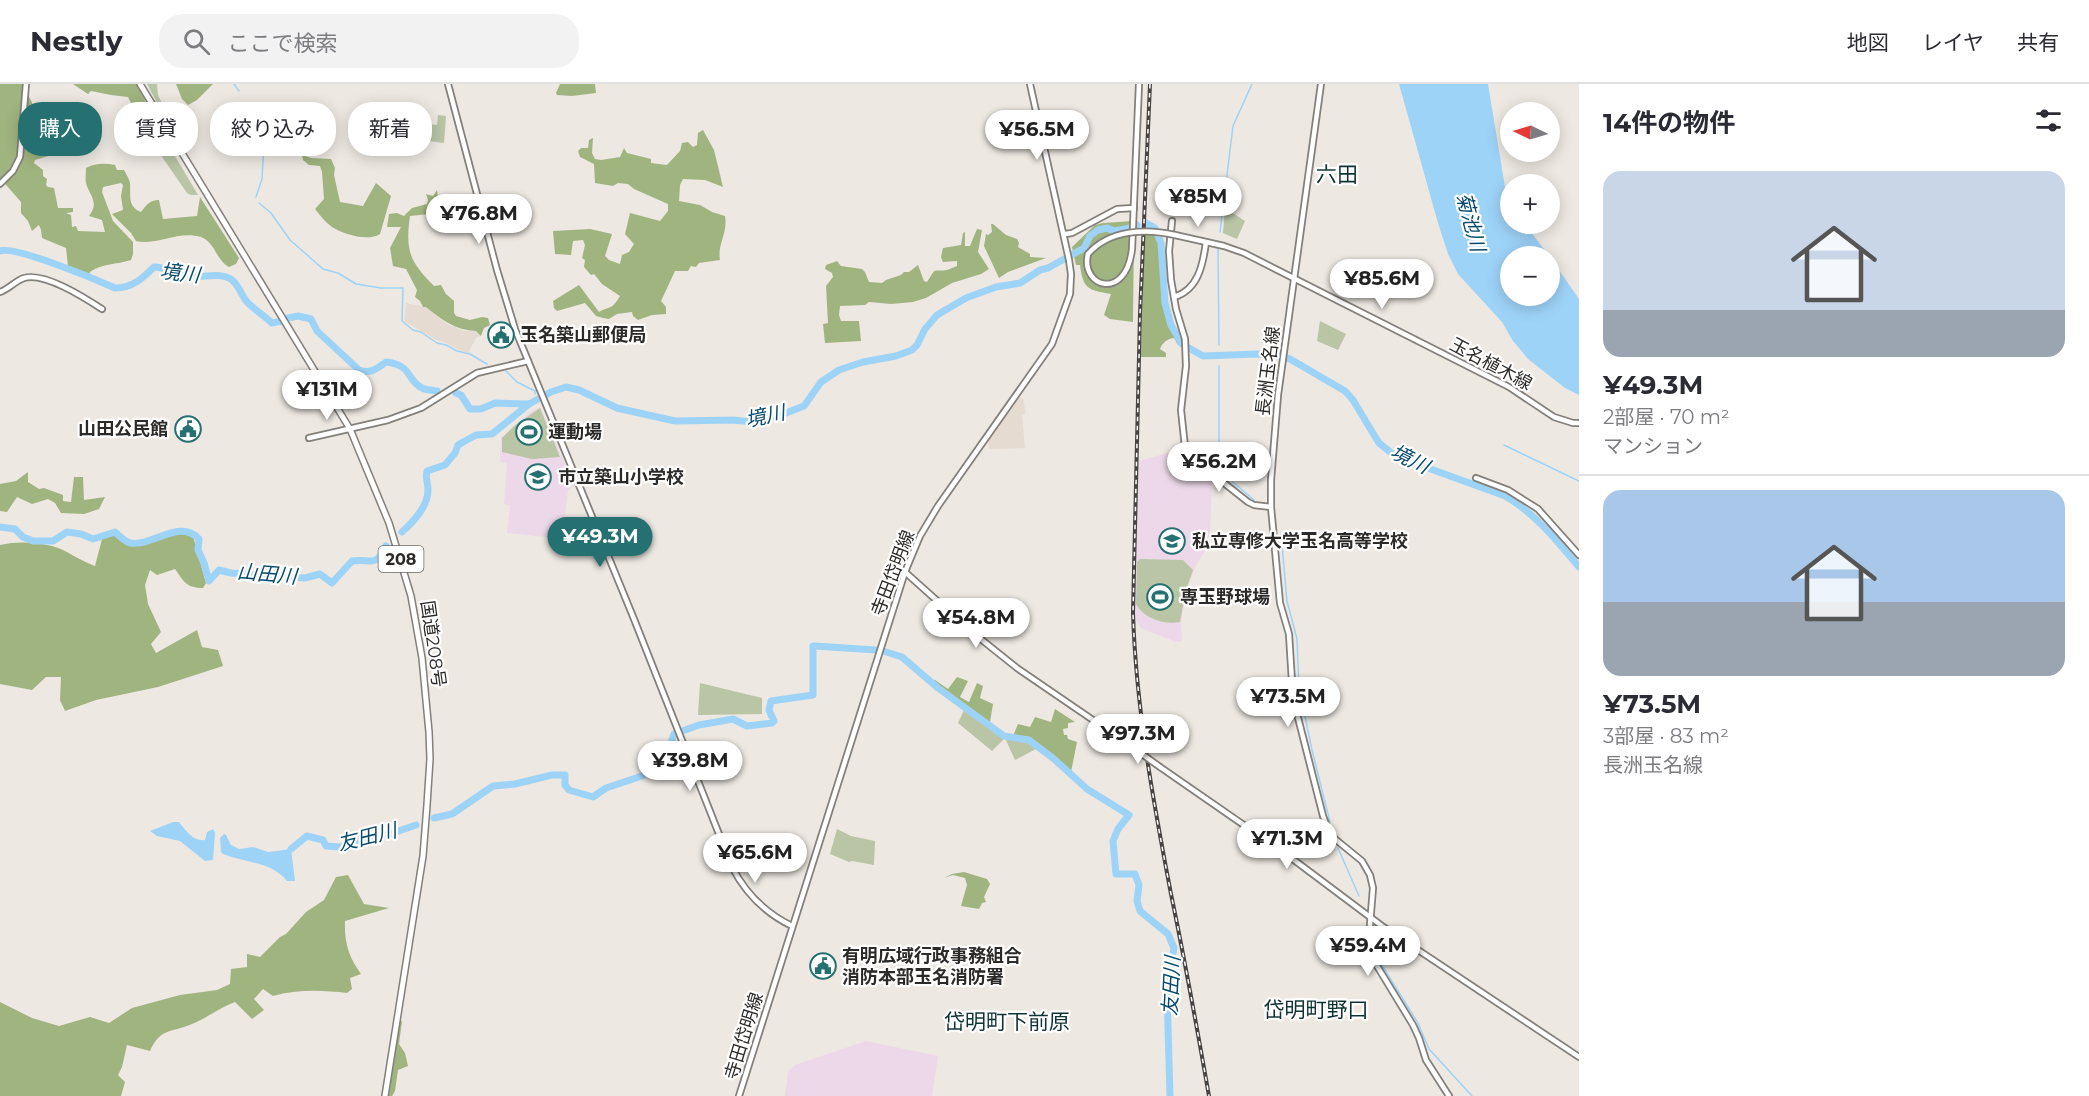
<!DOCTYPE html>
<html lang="ja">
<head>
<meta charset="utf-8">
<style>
  body { margin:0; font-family:Montserrat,"Noto Sans JP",sans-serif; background:#f2f2f3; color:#2b2b33; height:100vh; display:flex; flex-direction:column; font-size:22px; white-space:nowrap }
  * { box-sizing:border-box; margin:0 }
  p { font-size:20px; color:#7c7c81 }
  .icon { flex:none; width:33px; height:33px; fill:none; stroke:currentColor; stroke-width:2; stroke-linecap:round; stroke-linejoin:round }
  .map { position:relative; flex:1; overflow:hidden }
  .drawer { display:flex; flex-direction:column; background:#fff; width:510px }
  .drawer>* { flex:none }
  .hud { position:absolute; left:18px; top:18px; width:570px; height:54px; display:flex; gap:12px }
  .needle { width:39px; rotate:275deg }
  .buttons { position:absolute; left:1500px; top:18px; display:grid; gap:12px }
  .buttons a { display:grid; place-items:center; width:60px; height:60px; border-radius:50%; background:#fff; box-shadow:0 3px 15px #0003; font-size:30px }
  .price { position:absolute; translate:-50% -51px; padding:0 14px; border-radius:21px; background:#fff; color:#222; font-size:20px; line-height:39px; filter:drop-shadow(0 2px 3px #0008) }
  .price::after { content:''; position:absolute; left:50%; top:36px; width:18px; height:14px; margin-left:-9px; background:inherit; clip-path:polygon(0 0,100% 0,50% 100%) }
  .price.on { background:#257071; color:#fff }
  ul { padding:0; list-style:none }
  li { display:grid; align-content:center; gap:12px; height:318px; padding:0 24px }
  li+li { border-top:2px solid #e1e1e2 }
  li span { display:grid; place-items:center; height:186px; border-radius:18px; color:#555 }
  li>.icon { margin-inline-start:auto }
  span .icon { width:108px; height:108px; fill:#fffc; stroke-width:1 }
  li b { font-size:26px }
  h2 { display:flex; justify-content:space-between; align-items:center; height:72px; padding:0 24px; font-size:26px }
  .tag { padding:0 21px; border-radius:24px; background:#fff; box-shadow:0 3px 15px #0003; font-size:21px; line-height:54px }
  .tag.on { background:#257071; color:#fff }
  header { display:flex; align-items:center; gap:36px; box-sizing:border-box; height:84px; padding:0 30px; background:#fff; border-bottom:2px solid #e1e1e2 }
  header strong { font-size:28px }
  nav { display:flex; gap:33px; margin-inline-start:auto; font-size:21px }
  .search { width:420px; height:54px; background:#f2f2f3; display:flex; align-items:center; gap:15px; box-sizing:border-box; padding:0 21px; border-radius:24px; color:#7c7c81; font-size:22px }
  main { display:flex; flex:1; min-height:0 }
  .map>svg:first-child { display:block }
</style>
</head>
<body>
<header>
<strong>Nestly</strong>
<div class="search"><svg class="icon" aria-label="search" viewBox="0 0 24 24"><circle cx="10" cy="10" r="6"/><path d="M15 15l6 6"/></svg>ここで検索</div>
<nav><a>地図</a><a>レイヤ</a><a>共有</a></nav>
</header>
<main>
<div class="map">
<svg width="1579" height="1012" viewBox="0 0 1579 1012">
  <rect width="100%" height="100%" fill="#ede8e2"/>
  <g fill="#e6dbd0">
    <path d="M406 219 426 223 447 240 464 247H476L481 252 476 254 468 269 459 266 444 258 436 256 404 237Z"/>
    <path d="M1019 312 1024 316 1025 330 1022 331 1025 364 989 365 988 355Z"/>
  </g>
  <g fill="#ecd8e8">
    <path d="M540 323 574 401 568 407 565 429 562 438 564 455 507 449 510 421 504 420 507 379 500 378 501 354 528 330Z"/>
    <path d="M1182 365 1186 371 1208 389 1212 401 1210 449 1206 465 1196 481 1186 507 1181 539 1182 557 1176 558 1141 544 1134 531 1138 399 1139 377Z"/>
    <path d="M866 957 938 972 932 1012H785L788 988 795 981Z"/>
  </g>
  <g fill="#b9c5a5">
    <path d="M147 0H157L158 11 169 34 174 33 173 27 178 25 186 48 170 43Z"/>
    <path d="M411 28H420L419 39 437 41 438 31 446 32 444 59 413 55 410 61H408Z"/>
    <path d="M128 54 143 59 157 57 172 67 198 111H191L187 109 158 67 150 64 123 61Z"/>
    <path d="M1225 124 1245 137 1237 155 1223 149Z"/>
    <path d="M1320 237 1346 250 1338 266 1317 257Z"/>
    <path d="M540 324 560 373 532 375 502 368V354L514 342Z"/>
    <path d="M1140 475 1183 476 1193 486 1186 506 1180 538C1163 541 1145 535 1136 520L1137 478Z"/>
    <path d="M700 599 762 614V630L698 631Z"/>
    <path d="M965 624 1005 654 1028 657 1036 665 1015 676 1005 654 992 667 958 639Z"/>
    <path d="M837 745 851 752 875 757 874 781 852 777 849 778 830 770Z"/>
  </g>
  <g fill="#a0b47f">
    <path d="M0 0H23L44 44 51 49 52 71 35 76 34 79 43 86V92L47 95 46 101 48 103 54 104 58 124H73V128L66 129 71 131 72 143 76 142 78 147 105 148 102 136 89 132C100 118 89 111 86 99 85 95 86 89 86 84 95 79 105 79 115 81L117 86H124C126 90 129 94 130 99 131 112 127 122 141 128 146 122 149 116 159 116L163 135 197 132 200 113 239 174 236 180 229 183C216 176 215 158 201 153 178 146 156 162 136 157L131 149 112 130 123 126 121 112 123 101 121 99 103 103 102 108 113 137 133 158V170L131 176C116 181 103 179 90 188L89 191 68 182 66 164 42 154 41 146 39 141 32 147 28 137 21 129V118L0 94Z"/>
    <path d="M73 0H137L160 47 158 52C149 56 140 57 132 52V50L138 46 140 37 128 13 111 11 91 7 88 10Z"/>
    <path d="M176 0H213L197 16 188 21 182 15Z"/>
    <path d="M560 0H595L596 9 572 12 557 11 556 9Z"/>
    <path d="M703 46 714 66 723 103 705 96 683 95 680 101 679 117 700 121 712 128 725 132C728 149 717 161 720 176L699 179 696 183 691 182 688 187H675L661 217 666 223V230L652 231 638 236 633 232 632 228 617 230 609 235 603 234 596 232 585 219 557 227 554 224 553 217 579 201 599 228C611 221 611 227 620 212L602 200 594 190 591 191 584 183 585 176 582 174 585 161 583 156 573 157 571 171 555 170 553 147 590 145 612 150 605 172 609 176 620 180 622 171 629 168 634 160 625 150 630 129 660 137 668 127V120L634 105 628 100 618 99 613 102 595 99 594 80 580 73 578 67 581 64H588L589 56 593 54 592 69 595 75 601 76 620 73 624 64 627 69 651 75V79L667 81 680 67 682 59 688 58 693 63 697 61 698 49Z"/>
    <path d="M302 71 311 74 331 75 335 84 334 91 340 118 363 122 376 99 391 112 380 150C368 158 343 150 332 143 325 138 320 131 315 125L324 115 322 88 320 82 309 81 303 76Z"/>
    <path d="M437 106 438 113 435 121 438 126 429 130 410 132C405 167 410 178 434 202L441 201 446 210 454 217V229L456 232 470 236 482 233 488 234 490 241 484 244 481 252 476 247C455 246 442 236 426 223H423L420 217 415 213 417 206 406 185 393 182 390 164 401 143H387L389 130 397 129 404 132 412 124 427 120 428 116 426 110 433 112Z"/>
    <path d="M1133 137 1134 148 1133 238 1110 235 1104 231 1111 210C1088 206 1083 205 1080 181H1076L1072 163 1095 141 1103 139Z"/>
    <path d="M991 140H993L1006 151 1017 155 1019 159 1018 163 1030 170V173L1046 174 1008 188 999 194 984 162 986 150 988 151 992 148Z"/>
    <path d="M1157 144C1164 169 1160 195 1166 221 1169 235 1175 247 1182 260L1178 261 1174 254C1168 254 1162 259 1160 265L1166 269V273H1141L1144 148Z"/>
    <path d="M977 145 982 146 978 168 989 185 981 190 952 199 926 214 913 218 891 220 869 218 865 221 840 222 839 231 841 237H859L861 257 825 259 823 240 828 239 826 202 833 193 832 189 825 185 826 181 837 177 841 182 862 185 865 188 869 198 882 199 886 196 901 191 904 188H909L918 181 924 197 927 198C937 182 932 188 947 186 951 185 953 183 957 182V177L943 178 941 173 943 164 961 161 963 149 965 148V162H970Z"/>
    <path d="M28 388V398L39 405 44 404 63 411V417L71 418 74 393H83L84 416 105 413 99 425 84 430 61 429 55 419 48 415 32 420 17 413 7 428 0 427V400L16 397Z"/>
    <path d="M115 448 125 459C130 460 135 461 140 461 158 459 174 445 193 452L206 499 203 504C187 504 184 498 175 485L157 491 150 486 145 501 148 520 161 548 151 560 156 569 197 546 202 563 218 566 223 582 158 603 96 616 65 627 60 616 61 593H46L32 606 0 600V461C17 457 34 458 52 462 67 466 80 477 95 482L102 455Z"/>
    <path d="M957 593 968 597 960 613 969 618 977 599 983 602 980 614 993 620 990 638H987L982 635 931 597 935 596 948 605Z"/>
    <path d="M1055 625 1075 638 1068 639V644L1063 645 1064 651H1067L1068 655 1077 658 1071 688 1029 655 1013 652 1018 640 1030 643 1035 633 1051 638Z"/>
    <path d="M964 788 987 795 990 800 984 813 986 818 982 819 979 825 961 822 967 801 965 794 953 791 944 794 952 790Z"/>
    <path d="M348 791 364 820 389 824 345 837C344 858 349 874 361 890L350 894 352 905 347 909C323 906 297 905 273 912L263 905 254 915 264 926 252 935 235 918C219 924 207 934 192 940 171 949 161 943 150 967L127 961 122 983 118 991 125 998 121 1012H0V918L32 934 59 942 90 933 109 939 132 924 180 911 217 906 230 900 231 885 247 883V870L260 873 280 853 286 850 306 828 324 816 336 793Z"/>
    <path d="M402 937 399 960 405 969 408 982 398 986 395 1007 392 1012H389L399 938Z"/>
  </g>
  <g fill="#9ed3f8">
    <path d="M1399 0H1488L1505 103 1510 113V140H1525L1549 172H1510V212H1550V173L1579 215V311L1565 304 1528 275 1513 257 1502 238 1458 190 1448 170 1438 139Z"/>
    <path d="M173 738H179C186 747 194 758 205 756L207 748 213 745 215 749 213 776 205 777 180 757 157 752 150 747Z"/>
    <path d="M224 750 226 751 231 761 239 765 253 763 268 768 291 765 295 797H287C271 777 244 779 223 770L221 768 220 754Z"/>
  </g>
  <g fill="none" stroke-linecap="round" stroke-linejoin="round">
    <g stroke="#9ed3f8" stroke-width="1.5">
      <path d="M234 0 239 7"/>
      <path d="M249 31C256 40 257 50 264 59L262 95 256 113"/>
      <path d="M259 119 271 129 290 156 323 185 338 189 356 200 381 204H403L402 237 413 246 421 248 437 259 446 261 457 267 470 270 487 280"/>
      <path d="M1220 148 1233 42 1252 0"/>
      <path d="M1218 165 1219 261"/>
      <path d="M1219 282V362"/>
      <path d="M506 287 517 298 535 307V310"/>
      <path d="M538 314 539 316"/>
      <path d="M1504 361 1579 397"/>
      <path d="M1219 372 1220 387 1254 416"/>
      <path d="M1281 450 1287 517 1297 555 1299 604 1312 666 1330 738"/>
      <path d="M1338 764 1359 812"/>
      <path d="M1375 870 1418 939 1429 965 1472 1012"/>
    </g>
    <g stroke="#9ed3f8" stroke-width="7">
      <path d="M1146 139 1155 144 1161 159 1165 219 1171 241 1182 260 1203 272 1258 270 1275 271 1290 275 1345 307 1353 316 1379 359 1395 372 1505 412C1535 429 1557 457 1579 483"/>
      <path d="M0 167C14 161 97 196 115 204 132 204 142 195 154 183 167 183 178 191 190 192 204 194 219 188 231 195 239 201 241 211 247 218 254 225 264 232 272 239L282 237"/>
      <path d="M288 234 298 232 311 235 317 247 359 286C371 290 376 285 386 278 413 281 406 296 422 304 426 306 433 306 437 307"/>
      <path d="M456 309 461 311 470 325H481L495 319 529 320 551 308 566 303 579 306 617 324 675 337 733 336 753 338 781 331 804 322 821 298 839 286 863 278 896 272 912 266 917 261 925 245 937 231 966 214 996 203 1020 199 1040 186 1048 184 1084 164 1090 152 1098 146 1107 144 1114 147 1126 145 1137 141"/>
      <path d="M0 443 15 445 23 453 33 457H53L67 448 81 450 93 455 115 448C120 452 124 457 130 459 152 463 180 434 199 455L198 466 204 479 209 497 219 486 231 489 305 494 320 490 332 499 352 477C372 474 375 485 386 462"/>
      <path d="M402 448C413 438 428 423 428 406 428 399 425 395 427 387L445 381 455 369 458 361 476 351 492 350 529 320"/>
      <path d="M815 562 876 566"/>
      <path d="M883 567 902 573 938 604 1004 652 1029 656 1054 675 1087 705 1129 731 1118 745 1113 757 1116 790H1135L1139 801 1137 817 1140 827 1168 850 1174 864 1167 908 1170 1012"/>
      <path d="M434 734 452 730 493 702 515 700 552 691H565V701L569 706 593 713 606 704 642 692 654 684 657 673 670 662 674 650 699 641 733 635 747 642 772 639 774 637 769 626 771 617 813 611V562"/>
      <path d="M291 765 307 752 323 756 326 762 341 763 362 754 390 750 416 741"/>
    </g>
    <g stroke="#837f7a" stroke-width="8">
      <g id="secondary">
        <path d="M448 0 497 186 515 245 634 535 732 783C746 810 765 829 792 842"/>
        <path d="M1321 0 1278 311 1271 396V423L1280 519 1289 550 1293 614 1323 732 1328 745 1335 755 1362 777 1370 791 1373 804 1369 853 1371 872 1413 941 1419 954 1426 976 1449 1012"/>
        <path d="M0 100 13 87 20 73 26 0"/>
        <path d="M1172 137 1169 167 1171 196 1176 225 1185 255 1186 282 1181 326 1185 363 1195 376 1248 418 1254 421 1271 423"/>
        <path d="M1065 150 1072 149 1117 125 1134 124"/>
        <path d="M1175 151 1224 162 1244 169 1509 303 1554 333 1573 339H1579"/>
        <path d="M1088 170C1080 203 1126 218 1132 165L1139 0"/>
        <path d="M0 208C9 205 15 197 24 194 45 188 85 214 102 225"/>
        <path d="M1174 213C1198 206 1203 181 1206 158"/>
        <path d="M309 354 388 336 421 324 477 289 528 277"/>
        <path d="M1476 394 1508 406 1538 425 1579 471"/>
        <path d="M905 488 972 548 1017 584 1128 660"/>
        <path d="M1160 683 1290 773 1382 842 1579 973"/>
        <path d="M739 1012 905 488 920 452 938 422 1052 260 1070 210 1071 190 1069 176 1030 0"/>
      </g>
    </g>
    <g stroke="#837f7a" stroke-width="8">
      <path id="highway" d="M140 0 350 345 389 439 411 512 422 574 429 648 430 675 427 721 423 772 385 1012"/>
    </g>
    <use href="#secondary" stroke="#fff" stroke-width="4.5"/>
    <use href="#highway" stroke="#fff" stroke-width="5"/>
    <g stroke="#474442" stroke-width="4">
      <path id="rail" d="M1150 0 1140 230 1133 529C1136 624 1153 716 1171 810 1185 877 1197 944 1209 1012"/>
    </g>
    <use href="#rail" stroke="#fff" stroke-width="1.5" stroke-dasharray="4.5" stroke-linecap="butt"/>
    <g stroke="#837f7a" stroke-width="8" stroke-linecap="butt">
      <g id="secondary-bridge">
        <path d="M1088 170C1109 146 1145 144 1175 151"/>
        <path d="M1128 660 1160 683"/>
      </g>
    </g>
    <use href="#secondary-bridge" stroke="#fff" stroke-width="4.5"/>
  </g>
  <defs>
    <g id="civic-ring" transform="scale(1.35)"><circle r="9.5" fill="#fff" stroke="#257071" stroke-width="1.5"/><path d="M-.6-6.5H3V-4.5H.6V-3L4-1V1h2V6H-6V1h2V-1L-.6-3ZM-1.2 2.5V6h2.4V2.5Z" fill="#257071"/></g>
    <g id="stadium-ring" transform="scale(1.35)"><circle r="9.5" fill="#fff" stroke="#257071" stroke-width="1.5"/><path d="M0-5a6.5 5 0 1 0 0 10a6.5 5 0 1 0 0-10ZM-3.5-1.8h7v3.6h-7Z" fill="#257071"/></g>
    <g id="school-ring" transform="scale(1.35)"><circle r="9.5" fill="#fff" stroke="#257071" stroke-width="1.5"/><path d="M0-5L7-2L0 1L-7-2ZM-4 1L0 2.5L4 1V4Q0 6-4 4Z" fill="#257071"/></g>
  </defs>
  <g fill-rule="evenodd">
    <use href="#civic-ring" x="501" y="251"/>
    <use href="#civic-ring" x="188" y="345"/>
    <use href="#stadium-ring" x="529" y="348"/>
    <use href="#school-ring" x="538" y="393"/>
    <use href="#school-ring" x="1172" y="457"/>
    <use href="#stadium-ring" x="1160" y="513"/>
    <use href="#civic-ring" x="823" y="882"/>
  </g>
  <g text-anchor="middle" stroke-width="4.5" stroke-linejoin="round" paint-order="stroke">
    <rect fill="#fff" stroke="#6b6a68" stroke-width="1.5" x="378.5" y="462" width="45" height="26" rx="4.5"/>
    <g font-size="16" font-weight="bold" fill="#2c2a28">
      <text x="401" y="481">208</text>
    </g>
    <g font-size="18" font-weight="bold" fill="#2c2a28" stroke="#fff" text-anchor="start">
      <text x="520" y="257">玉名築山郵便局</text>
      <text x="168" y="351" text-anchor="end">山田公民館</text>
      <text x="548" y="354">運動場</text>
      <text x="558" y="399">市立築山小学校</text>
      <text x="1192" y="463">私立専修大学玉名高等学校</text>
      <text x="1180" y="519">専玉野球場</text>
      <text x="842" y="878">有明広域行政事務組合<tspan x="842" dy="21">消防本部玉名消防署</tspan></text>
    </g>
    <g font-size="18" fill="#2c2a28" stroke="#fff">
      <text transform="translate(1491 280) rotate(28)" y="6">玉名植木線</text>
      <text transform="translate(1268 287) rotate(-83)" y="6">長洲玉名線</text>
      <text transform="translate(893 489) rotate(-69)" y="6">寺田岱明線</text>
      <text transform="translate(433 560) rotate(82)" y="6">国道208号</text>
      <text transform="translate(744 952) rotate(-73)" y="6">寺田岱明線</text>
    </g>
    <g font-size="20" font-style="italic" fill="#084b6e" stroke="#fff">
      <text transform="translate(1471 138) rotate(75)" y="7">菊池川</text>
      <text transform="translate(180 189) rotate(6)" y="7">境川</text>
      <text transform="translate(765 332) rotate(-12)" y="7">境川</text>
      <text transform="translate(1410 375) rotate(26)" y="7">境川</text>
      <text transform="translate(267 490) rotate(5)" y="7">山田川</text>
      <text transform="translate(367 753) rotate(-14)" y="7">友田川</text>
      <text transform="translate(1171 902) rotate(-87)" y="7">友田川</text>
    </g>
    <g font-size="21" fill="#0f3233" stroke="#fff">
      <text x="1337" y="98">六田</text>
      <text x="1316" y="933">岱明町野口</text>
      <text x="1007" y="945">岱明町下前原</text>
    </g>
  </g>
</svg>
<div class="buttons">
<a><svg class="needle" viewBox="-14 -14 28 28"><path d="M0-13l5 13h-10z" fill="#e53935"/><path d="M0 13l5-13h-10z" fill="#7c7c81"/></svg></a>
<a>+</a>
<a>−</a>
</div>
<b class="price" style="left:1037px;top:77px">¥56.5M</b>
<b class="price" style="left:1198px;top:144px">¥85M</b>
<b class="price" style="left:479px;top:161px">¥76.8M</b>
<b class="price" style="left:1382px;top:226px">¥85.6M</b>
<b class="price" style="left:327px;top:337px">¥131M</b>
<b class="price" style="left:1219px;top:409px">¥56.2M</b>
<b class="price on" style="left:600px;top:484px">¥49.3M</b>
<b class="price" style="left:976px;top:565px">¥54.8M</b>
<b class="price" style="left:1288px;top:644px">¥73.5M</b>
<b class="price" style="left:1138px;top:681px">¥97.3M</b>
<b class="price" style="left:690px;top:708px">¥39.8M</b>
<b class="price" style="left:1287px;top:786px">¥71.3M</b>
<b class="price" style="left:755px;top:800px">¥65.6M</b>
<b class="price" style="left:1368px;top:893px">¥59.4M</b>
<div class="hud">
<a class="tag on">購入</a>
<a class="tag">賃貸</a>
<a class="tag">絞り込み</a>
<a class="tag">新着</a>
</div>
</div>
<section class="drawer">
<h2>14件の物件<svg class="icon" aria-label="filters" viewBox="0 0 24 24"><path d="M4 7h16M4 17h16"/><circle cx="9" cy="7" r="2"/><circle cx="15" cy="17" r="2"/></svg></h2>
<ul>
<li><span style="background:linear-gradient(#c9d6e8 75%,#9aa5b1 0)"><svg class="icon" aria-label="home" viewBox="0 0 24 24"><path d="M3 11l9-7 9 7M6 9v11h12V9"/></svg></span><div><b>¥49.3M</b><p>2部屋 · 70 m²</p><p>マンション</p></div></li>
<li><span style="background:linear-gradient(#a9c7e8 60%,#9aa5b1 0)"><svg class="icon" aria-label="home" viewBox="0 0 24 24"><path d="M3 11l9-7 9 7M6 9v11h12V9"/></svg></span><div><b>¥73.5M</b><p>3部屋 · 83 m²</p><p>長洲玉名線</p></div></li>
</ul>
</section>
</main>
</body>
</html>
